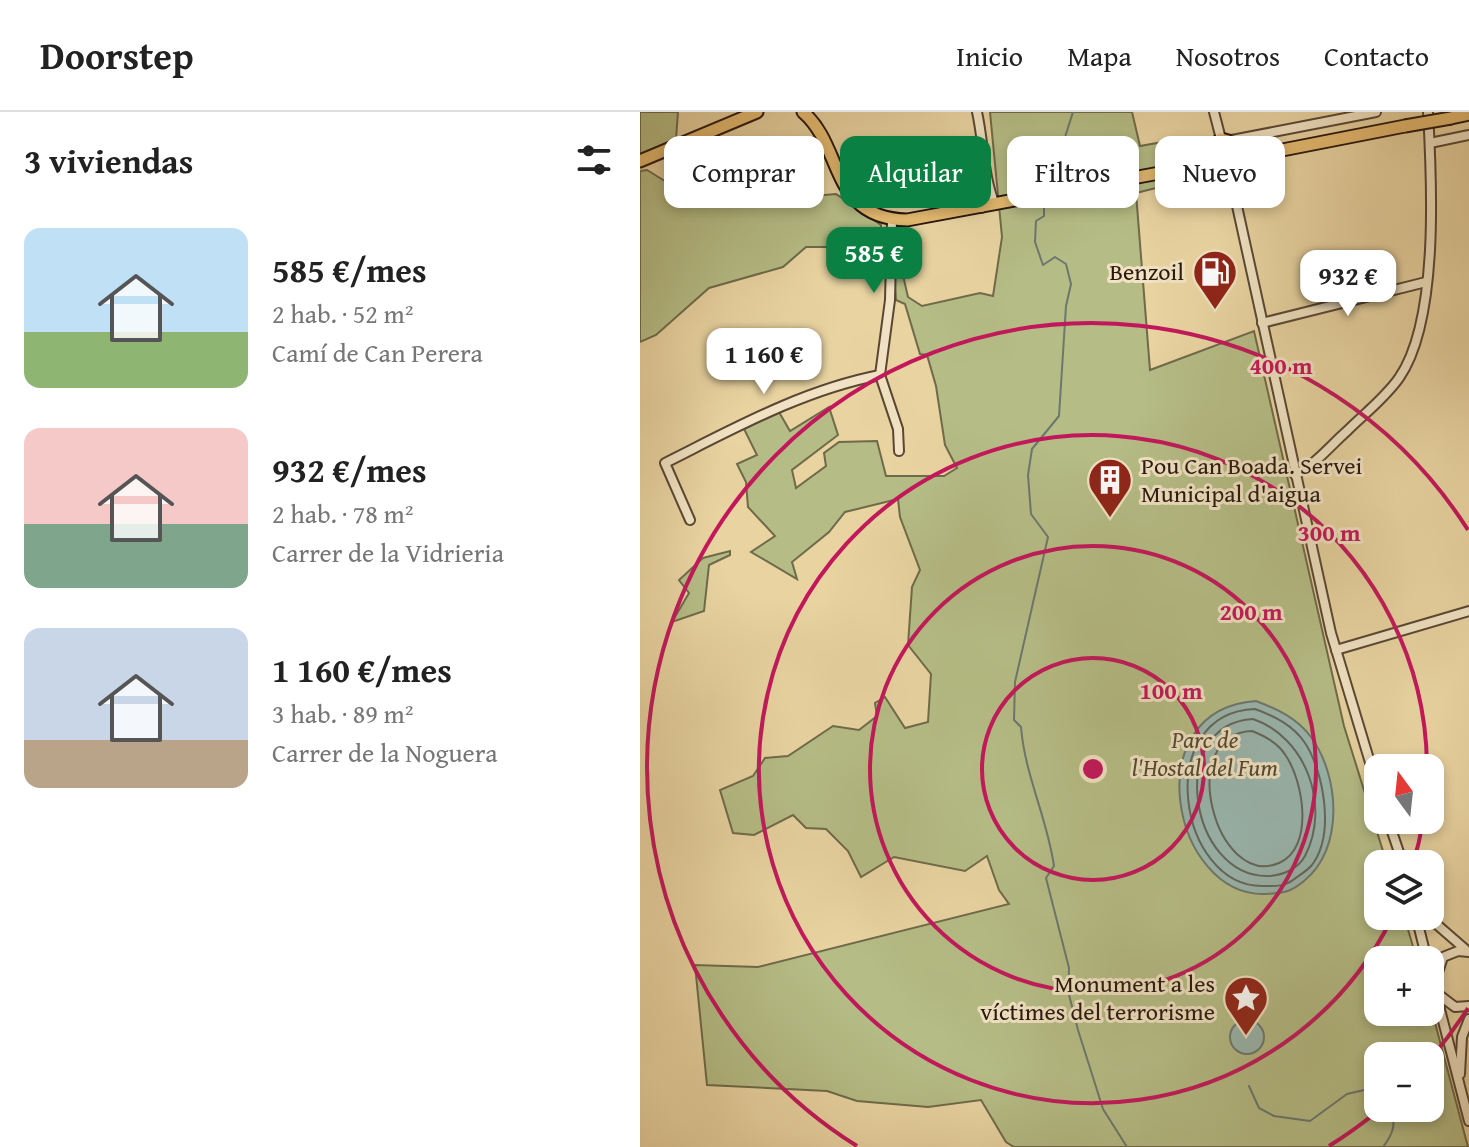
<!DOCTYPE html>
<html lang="es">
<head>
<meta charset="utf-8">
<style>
  body { margin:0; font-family:"Gentium Book Plus",serif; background:#f2f2f2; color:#222; height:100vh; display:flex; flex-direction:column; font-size:30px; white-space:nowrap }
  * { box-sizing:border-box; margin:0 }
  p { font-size:26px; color:#767676 }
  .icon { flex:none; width:44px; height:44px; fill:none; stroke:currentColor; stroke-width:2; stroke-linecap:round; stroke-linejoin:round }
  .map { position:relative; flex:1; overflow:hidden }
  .side { display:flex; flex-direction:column; background:#fff; width:640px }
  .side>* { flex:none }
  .banner { position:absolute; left:24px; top:24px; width:684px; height:72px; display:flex; gap:16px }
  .needle { width:52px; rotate:345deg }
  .controls { position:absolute; left:724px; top:642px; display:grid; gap:16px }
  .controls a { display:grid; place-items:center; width:80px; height:80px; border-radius:16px; background:#fff; box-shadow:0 4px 12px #0003; font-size:40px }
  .price { position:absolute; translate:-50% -68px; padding:0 18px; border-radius:16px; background:#fff; color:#222; font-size:26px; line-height:52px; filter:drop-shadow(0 2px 4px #0008) }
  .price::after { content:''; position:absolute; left:50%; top:48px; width:24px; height:18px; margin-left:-12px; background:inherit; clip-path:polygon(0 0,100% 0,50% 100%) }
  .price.selected { background:#0b8043; color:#fff }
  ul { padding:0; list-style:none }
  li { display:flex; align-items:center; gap:24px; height:200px; padding:0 24px }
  li span { display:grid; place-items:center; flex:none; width:224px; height:160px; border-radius:16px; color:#555 }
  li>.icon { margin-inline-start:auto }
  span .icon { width:96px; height:96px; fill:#fffc; stroke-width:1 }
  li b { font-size:34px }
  h2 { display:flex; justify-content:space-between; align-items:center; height:96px; padding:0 24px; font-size:34px }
  .pill { padding:0 28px; border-radius:16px; background:#fff; box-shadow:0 4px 12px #0003; font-size:28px; line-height:72px }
  .pill.selected { background:#0b8043; color:#fff }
  header { display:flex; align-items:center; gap:48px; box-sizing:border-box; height:112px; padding:0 40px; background:#fff; border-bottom:2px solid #e0e0e0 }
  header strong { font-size:38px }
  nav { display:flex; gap:44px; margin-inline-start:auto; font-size:28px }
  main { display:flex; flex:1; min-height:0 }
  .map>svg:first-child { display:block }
</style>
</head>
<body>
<header>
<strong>Doorstep</strong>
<nav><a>Inicio</a><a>Mapa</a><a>Nosotros</a><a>Contacto</a></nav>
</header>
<main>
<section class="side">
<h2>3 viviendas<svg class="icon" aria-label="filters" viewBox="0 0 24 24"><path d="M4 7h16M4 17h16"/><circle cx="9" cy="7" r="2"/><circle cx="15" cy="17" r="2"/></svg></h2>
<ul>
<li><span style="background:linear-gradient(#bfe0f5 65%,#8fb573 0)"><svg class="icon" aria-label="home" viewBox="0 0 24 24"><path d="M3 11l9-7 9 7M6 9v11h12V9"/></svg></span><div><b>585 €/mes</b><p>2 hab. · 52 m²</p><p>Camí de Can Perera</p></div></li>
<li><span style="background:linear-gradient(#f6c9c9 60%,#7fa58c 0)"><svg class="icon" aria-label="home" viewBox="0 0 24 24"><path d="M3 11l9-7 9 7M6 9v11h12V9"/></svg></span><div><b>932 €/mes</b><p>2 hab. · 78 m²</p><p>Carrer de la Vidrieria</p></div></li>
<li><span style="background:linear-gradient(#c9d6e8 70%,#b9a48a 0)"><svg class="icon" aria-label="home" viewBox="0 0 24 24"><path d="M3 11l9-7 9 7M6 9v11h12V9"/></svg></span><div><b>1 160 €/mes</b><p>3 hab. · 89 m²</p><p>Carrer de la Noguera</p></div></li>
</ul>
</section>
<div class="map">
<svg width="829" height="1035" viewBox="0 0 829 1035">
  <rect width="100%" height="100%" fill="#e8d3a1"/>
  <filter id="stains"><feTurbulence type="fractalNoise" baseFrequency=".0025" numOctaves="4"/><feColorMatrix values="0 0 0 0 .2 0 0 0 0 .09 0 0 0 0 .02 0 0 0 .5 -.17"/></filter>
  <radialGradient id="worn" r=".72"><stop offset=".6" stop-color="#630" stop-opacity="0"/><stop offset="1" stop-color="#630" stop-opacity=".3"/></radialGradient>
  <g fill="#b5bc85" stroke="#6f6a4a" stroke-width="2" fill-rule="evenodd">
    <path d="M0 0H38L36 27 0 42Z"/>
    <path d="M350 0H492L500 34 539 27 548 68 496 81 510 258 614 219 704 614 747 752H738V804H764L777 848H738V900H790V892L828 1035H374L366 1030 341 988 288 995 217 989 187 979 67 973 55 853 118 855 369 792 359 778 347 744 325 759 254 745 221 765 208 739 186 717 166 716 153 703 114 723 93 721 80 678 113 664 125 646 148 644 193 614 219 618 237 604 235 591 245 585 265 616 288 610 291 562 268 533 272 475 280 458 260 405 258 387 205 400 189 420 152 450 157 467 111 440 135 424 108 395 106 370 97 352 117 343 104 317 139 300 150 319 189 295 198 323 152 358 156 376 186 354 184 341 199 330 237 329 246 364H304L317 356 305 333 296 274 287 243 280 242 265 192 256 188 253 146 256 133 268 185 282 194 340 181 353 184 362 125ZM738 944H790V996H738Z"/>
    <path d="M7 58 64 93 196 82 241 113V124L202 135H166L143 155 69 176 16 223 0 230V59Z"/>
    <path d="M90 439V443L69 453 64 499 32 510 49 481 39 468 63 446Z"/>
  </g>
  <g fill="#99b6ae" stroke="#6c776e" stroke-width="2">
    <path d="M616 589C637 597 657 606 671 625 700 665 704 737 664 769 651 780 644 781 626 782 532 786 495 597 616 589Z"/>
    <circle cx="607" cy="925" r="17"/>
  </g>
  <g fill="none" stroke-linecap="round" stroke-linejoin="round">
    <g stroke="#61675e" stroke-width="2">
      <path d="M615 597C634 604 653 613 665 631 684 660 695 723 672 753 667 759 658 764 653 768 644 775 634 774 624 774 538 777 511 601 615 597Z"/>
      <path d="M613 607C666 625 691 694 665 744 658 757 643 763 629 764 549 767 525 612 613 607Z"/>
      <path d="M612 619C625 624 639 632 646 644 663 669 675 735 639 751 576 778 534 622 612 619Z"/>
    </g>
    <g stroke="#6c776e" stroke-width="2">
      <path d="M408 79 433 0"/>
      <path d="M404 89V104L396 109 395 130 403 153 415 145 426 152 431 172 426 194 419 304 392 337 388 363 391 402 408 425 375 570 374 608 381 615C385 664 407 705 414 754L406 766 429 856 428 879 438 918 463 997 487 1035"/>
      <path d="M609 974 619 996 634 1004 670 1009 707 982 724 978 738 985"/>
      <path d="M743 1035C753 1022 758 1010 748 996"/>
    </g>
    <g stroke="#594734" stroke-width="12">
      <g id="minor">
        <path d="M337 0C344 32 343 63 355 93"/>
        <path d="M574 0 581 27"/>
        <path d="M592 28 736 0"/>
        <path d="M790 31 829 23"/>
        <path d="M596 60 597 94 691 521 738 677"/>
        <path d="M580 61 593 86"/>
        <path d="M341 96 339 81 344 67"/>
        <path d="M319 98 339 80"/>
        <path d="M252 108 250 188 240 263 258 317 259 339"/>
        <path d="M622 211 786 170"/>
        <path d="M655 363C676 352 690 334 707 319 724 302 745 286 759 266 799 209 792 70 788 0"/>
        <path d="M50 408 25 351C95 316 163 278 240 263"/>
        <path d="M696 538 829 499"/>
        <path d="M748 708 763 752"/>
        <path d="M776 804 787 848"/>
        <path d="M787 804 825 837"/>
        <path d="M790 859 829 1009"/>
        <path d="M795 870 803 845 818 839 829 840"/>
        <path d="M798 882 815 895 829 894"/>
        <path d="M820 962 822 925 829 907"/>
      </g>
    </g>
    <g stroke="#29180f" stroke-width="15">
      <g id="major">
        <path d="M163 0C204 35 189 106 267 108L541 57 572 56 586 63 613 47 632 40 765 14"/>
        <path d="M811 6 829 2"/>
        <path d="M0 49 117 0"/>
        <path d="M546 55 581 27 627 40"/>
      </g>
    </g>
    <use href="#minor" stroke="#f0e2c2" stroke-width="8"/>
    <use href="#major" stroke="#e4ba70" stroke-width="11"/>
    <g stroke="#29180f" stroke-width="15" stroke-linecap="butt">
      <path id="major-bridge" d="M765 14 811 6"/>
    </g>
    <use href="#major-bridge" stroke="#e4ba70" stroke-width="11"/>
  </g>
  <g fill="none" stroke="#c2185b" stroke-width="4">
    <circle cx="453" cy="657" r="111"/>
    <circle cx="453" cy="657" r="223"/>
    <path d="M783 709A334 334 0 0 1 773 752M752 806A334 334 0 1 1 787 654"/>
    <path d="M828 896A445 445 0 0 1 791 946M739 998A445 445 0 0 1 689 1034M217 1034A445 445 0 1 1 828 418"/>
  </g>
  <defs>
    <g id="fuel-pin" transform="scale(2.3)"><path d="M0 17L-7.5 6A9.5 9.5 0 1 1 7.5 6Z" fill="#8f2418" stroke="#f0e2c2"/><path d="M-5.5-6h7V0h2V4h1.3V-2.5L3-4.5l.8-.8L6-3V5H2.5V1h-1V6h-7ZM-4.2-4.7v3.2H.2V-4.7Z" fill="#fff"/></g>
    <g id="building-pin" transform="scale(2.3)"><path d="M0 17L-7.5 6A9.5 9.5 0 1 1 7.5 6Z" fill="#8f2418" stroke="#f0e2c2"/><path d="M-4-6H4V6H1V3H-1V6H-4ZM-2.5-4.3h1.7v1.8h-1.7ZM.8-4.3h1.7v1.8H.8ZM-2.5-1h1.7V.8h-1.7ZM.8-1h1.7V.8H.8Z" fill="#fff"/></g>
    <g id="sight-pin" transform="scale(2.3)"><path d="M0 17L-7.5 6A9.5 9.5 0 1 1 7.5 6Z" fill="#8f2418" stroke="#f0e2c2"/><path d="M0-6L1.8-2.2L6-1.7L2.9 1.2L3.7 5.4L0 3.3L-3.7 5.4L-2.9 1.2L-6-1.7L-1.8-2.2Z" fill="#fff"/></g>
  </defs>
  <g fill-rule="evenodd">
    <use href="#fuel-pin" x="575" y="160"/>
    <use href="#building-pin" x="470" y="368"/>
    <use href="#sight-pin" x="606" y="886"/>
  </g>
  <g text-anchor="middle" stroke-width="6" stroke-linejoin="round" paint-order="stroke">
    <g font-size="24" fill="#29180f" stroke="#f0e2c2" text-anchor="end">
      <text x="544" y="168">Benzoil</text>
      <text x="501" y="362" text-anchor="start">Pou Can Boada. Servei<tspan x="501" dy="28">Municipal d'aigua</tspan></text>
      <text x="575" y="880">Monument a les<tspan x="575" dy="28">víctimes del terrorisme</tspan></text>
    </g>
    <g font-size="24" font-style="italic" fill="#534932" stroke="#f0e2c2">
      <text x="565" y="636">Parc de<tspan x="565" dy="28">l'Hostal del Fum</tspan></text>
    </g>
  </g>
  <circle cx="453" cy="657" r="12" fill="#c2185b" stroke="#f0e2c2" stroke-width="4"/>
  <g font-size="24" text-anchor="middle" font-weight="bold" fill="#c2185b" stroke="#f0e2c2" stroke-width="6" stroke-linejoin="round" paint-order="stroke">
    <text x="641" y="262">400 m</text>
    <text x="689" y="429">300 m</text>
    <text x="611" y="508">200 m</text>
    <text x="531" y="587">100 m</text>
  </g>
  <rect width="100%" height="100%" filter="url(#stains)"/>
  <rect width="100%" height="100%" fill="url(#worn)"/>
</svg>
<div class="controls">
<a><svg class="needle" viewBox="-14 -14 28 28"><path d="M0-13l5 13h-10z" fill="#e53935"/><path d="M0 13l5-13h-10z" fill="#767676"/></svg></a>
<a><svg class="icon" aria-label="layers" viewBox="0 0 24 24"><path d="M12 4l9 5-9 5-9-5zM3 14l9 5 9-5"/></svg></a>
<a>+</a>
<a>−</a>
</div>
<b class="price selected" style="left:234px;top:183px">585 €</b>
<b class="price" style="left:708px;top:206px">932 €</b>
<b class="price" style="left:124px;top:284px">1 160 €</b>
<div class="banner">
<a class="pill">Comprar</a>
<a class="pill selected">Alquilar</a>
<a class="pill">Filtros</a>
<a class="pill">Nuevo</a>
</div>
</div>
</main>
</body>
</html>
